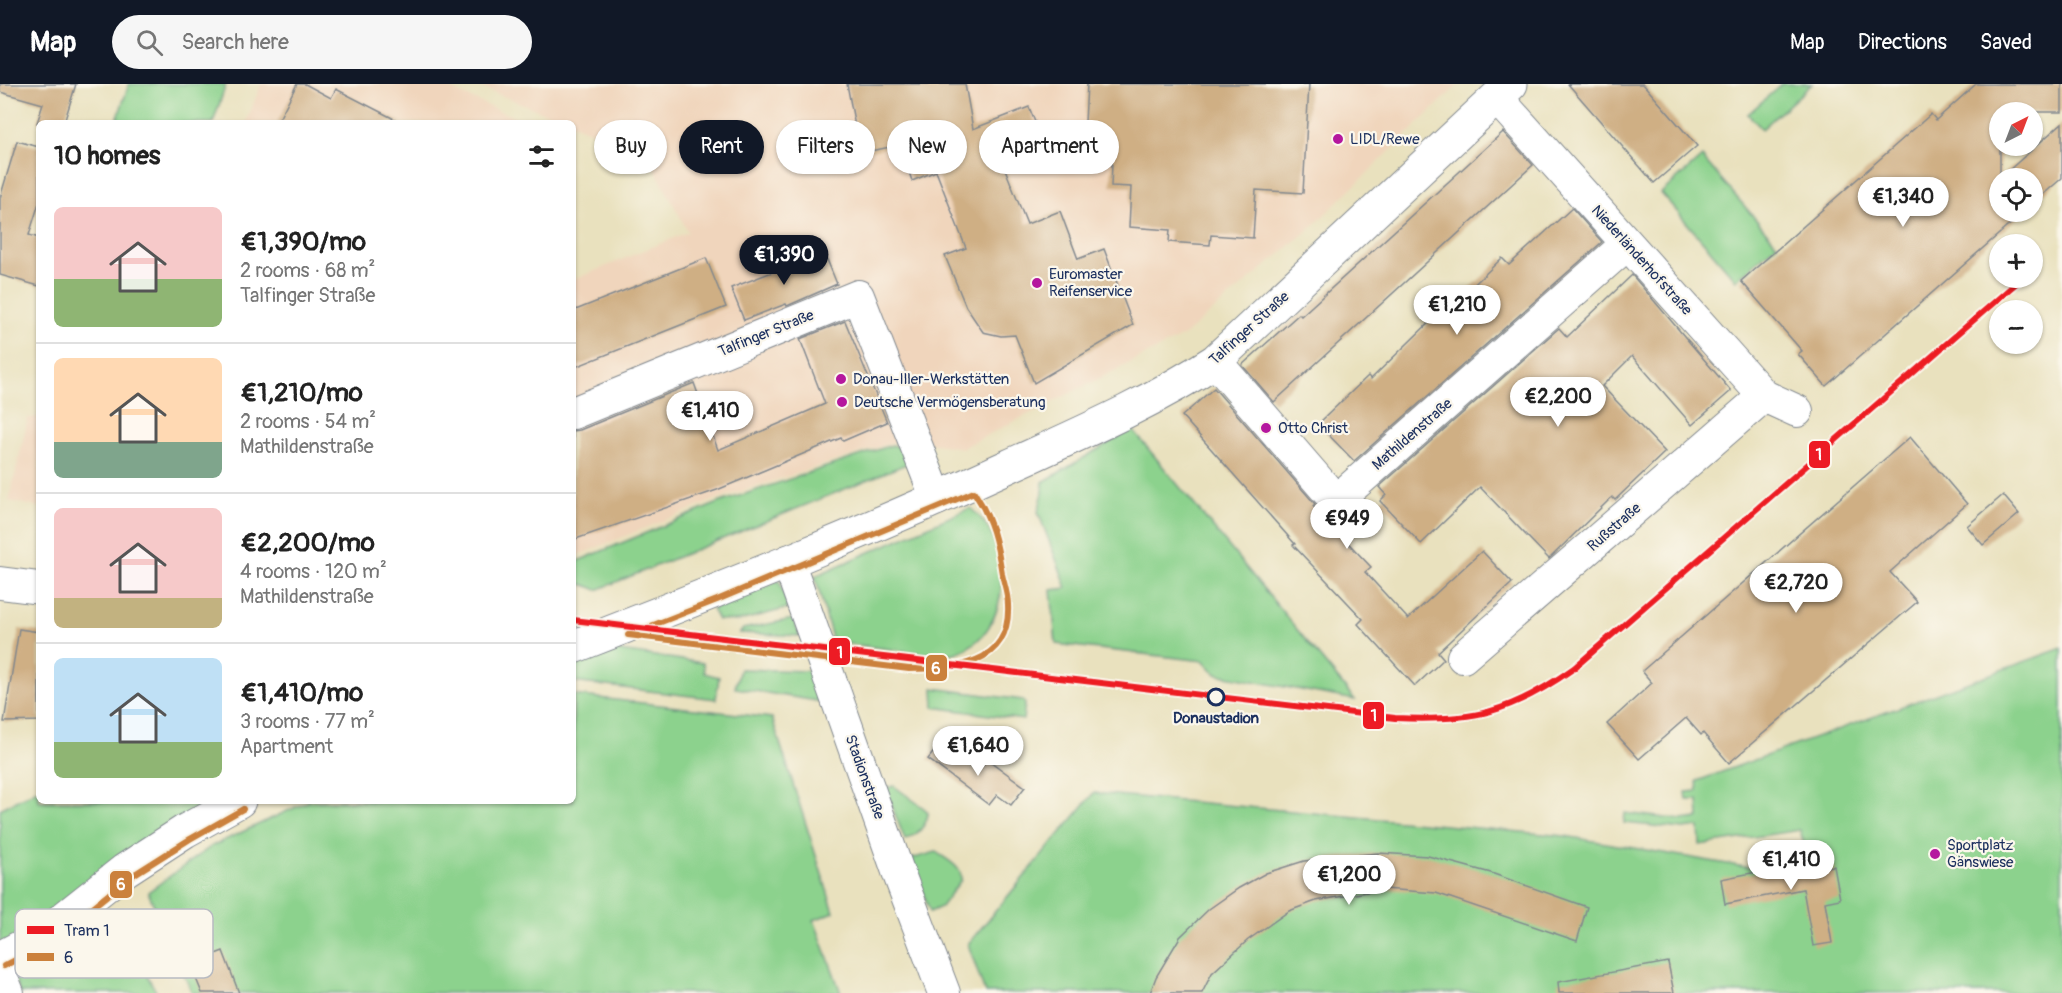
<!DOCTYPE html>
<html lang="en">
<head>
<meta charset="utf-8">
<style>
  body { margin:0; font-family:Pangolin,sans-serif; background:#f6f6f6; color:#222; height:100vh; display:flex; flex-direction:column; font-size:22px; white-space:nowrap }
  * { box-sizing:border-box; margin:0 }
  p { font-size:20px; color:#767676 }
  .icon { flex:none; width:33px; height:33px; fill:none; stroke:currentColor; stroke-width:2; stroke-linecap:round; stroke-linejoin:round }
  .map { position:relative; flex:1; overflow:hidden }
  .sheet { position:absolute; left:36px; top:36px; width:540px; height:684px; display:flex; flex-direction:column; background:#fff; border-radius:9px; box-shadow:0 2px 4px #0004 }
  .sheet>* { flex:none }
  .guide { position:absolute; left:594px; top:36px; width:570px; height:54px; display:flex; gap:12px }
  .needle { width:39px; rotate:42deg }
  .buttons { position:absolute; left:1989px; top:18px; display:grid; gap:12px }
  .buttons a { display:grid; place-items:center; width:54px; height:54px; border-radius:50%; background:#fff; box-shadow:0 2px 4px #0004; font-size:30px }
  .price { position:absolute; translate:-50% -51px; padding:0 14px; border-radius:21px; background:#fff; color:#222; font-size:20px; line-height:39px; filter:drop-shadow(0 2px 3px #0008) }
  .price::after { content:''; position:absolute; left:50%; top:36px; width:18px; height:14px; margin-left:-9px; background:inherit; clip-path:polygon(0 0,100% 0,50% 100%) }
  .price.on { background:#111827; color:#fff }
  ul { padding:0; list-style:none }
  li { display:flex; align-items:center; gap:18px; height:150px; padding:0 18px }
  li+li { border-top:2px solid #e0e0e0 }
  li span { display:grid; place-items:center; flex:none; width:168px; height:120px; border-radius:9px; color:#555 }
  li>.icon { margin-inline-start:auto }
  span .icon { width:72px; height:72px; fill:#fffc; stroke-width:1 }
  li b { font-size:26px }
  h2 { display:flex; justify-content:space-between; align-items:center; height:72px; padding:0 18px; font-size:26px }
  .tag { padding:0 21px; border-radius:27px; background:#fff; box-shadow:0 2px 4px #0004; font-size:21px; line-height:54px }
  .tag.on { background:#111827; color:#fff }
  header { display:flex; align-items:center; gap:36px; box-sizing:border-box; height:84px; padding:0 30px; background:#111827; color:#fff }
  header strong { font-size:28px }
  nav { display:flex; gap:33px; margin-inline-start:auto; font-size:21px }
  .search { width:420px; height:54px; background:#f6f6f6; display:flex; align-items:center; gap:15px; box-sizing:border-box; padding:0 21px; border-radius:33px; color:#767676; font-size:22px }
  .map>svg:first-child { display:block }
</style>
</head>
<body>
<header>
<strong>Map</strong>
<div class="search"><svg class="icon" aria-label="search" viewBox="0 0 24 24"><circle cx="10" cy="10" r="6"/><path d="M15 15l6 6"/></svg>Search here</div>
<nav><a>Map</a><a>Directions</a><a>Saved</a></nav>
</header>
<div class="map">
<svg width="2062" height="909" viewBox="0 0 2062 909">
  <rect width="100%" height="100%" fill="#fbf7ec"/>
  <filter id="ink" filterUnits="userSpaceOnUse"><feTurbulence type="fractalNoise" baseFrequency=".0167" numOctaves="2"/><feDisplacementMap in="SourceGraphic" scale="12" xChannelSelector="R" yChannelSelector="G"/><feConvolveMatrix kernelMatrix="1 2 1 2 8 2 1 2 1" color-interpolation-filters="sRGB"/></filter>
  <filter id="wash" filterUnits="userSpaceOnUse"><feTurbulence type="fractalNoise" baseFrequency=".008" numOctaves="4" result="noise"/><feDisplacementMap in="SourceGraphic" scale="24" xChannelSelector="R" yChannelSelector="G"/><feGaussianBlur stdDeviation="1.35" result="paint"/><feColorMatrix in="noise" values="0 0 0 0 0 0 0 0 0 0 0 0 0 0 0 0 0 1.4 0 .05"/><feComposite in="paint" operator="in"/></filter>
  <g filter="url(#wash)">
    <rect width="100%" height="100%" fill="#e9e1be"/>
    <g fill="#f0d5bc">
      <path d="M261 0H439L527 39H246Z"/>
      <path d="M473 0H1459L1313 142 1183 252 962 364 904 355 720 414 573 473V196L688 148 647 70Z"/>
      <path d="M39 333V423L9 417 28 334Z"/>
    </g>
    <g fill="#8cd28d" stroke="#548076" stroke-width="1.5">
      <path d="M129 0H226L213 39H116Z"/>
      <path d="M1782 0H1812L1762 45 1748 30Z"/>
      <path d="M1702 73 1777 160 1736 196 1661 109Z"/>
      <path d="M1132 345 1355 616 1216 590 1204 577 1056 560 1051 506 1067 504 1038 428 1043 409V398Z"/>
      <path d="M892 361 900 363 909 379 597 506 585 501 573 499V479L721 418Z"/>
      <path d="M970 424C1014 456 1015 550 955 569 939 573 921 569 905 567 881 564 857 561 833 558L815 492Z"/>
      <path d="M779 496 789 524 739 537 718 536 712 525Z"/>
      <path d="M793 535 800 552 740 549 743 545Z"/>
      <path d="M2062 564V909H985L968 860 1094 709 1565 752 1814 795 1800 746 1700 761 1699 743 1684 745 1624 739 1625 729 1682 736 1699 734 1698 716H1687L1686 708 1698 707 1697 697Z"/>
      <path d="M613 566 703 579 704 589 719 593 716 615 573 598V581Z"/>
      <path d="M740 585 810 587 823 618 735 604Z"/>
      <path d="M933 604 1023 616 1025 620 1023 636 934 623Z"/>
      <path d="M573 611 772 634 834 828 814 836 841 909H192L148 808 212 762 309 717H573Z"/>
      <path d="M894 702 925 725 928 729C927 742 916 752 905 756L885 704Z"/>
      <path d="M39 705V717H239L0 874V725Z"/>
      <path d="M936 768C946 775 963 783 961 796L941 823 930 828 911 775Z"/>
      <path d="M113 831 157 909H20L15 896Z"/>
    </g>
    <g id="blocks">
      <g fill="#cfaf84">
        <path d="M0 0H76L64 39H37L43 20 0 8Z"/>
        <path d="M297 0H305L331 14 336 5 402 39H277Z"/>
        <path d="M847 0H965L973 45 1029 23 1047 68 1005 85 1027 140 1060 127 1078 175 1104 165 1133 241 1034 299 1015 251 1001 252 983 248 966 223 945 172 966 164 936 87 912 97 900 61 860 69Z"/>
        <path d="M1087 0H1309L1303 109 1256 106 1253 154 1211 151 1210 161 1169 158 1170 146 1129 143 1131 103 1111 102 1113 60 1084 58Z"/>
        <path d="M1568 0H1643L1697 62 1654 99Z"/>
        <path d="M1976 0H2062V28H2000V94L2062 39V94L2032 120V94H2000V128H2024L1826 302 1798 270 1802 267 1741 197 1931 30 1936 36Z"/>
        <path d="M1503 48 1533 81 1274 318 1242 281 1299 230 1301 232Z"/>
        <path d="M17 57 39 63V119L29 151 39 154V202L0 191V114Z"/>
        <path d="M1572 124 1602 158 1354 377 1318 340 1368 292 1371 295 1436 232 1438 235 1502 174 1509 181Z"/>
        <path d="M824 168 837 200 787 222 786 220 744 236 731 204Z"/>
        <path d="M706 174 726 223 573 284V227Z"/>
        <path d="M1632 191 1731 307 1692 341 1632 272 1602 302 1665 368 1615 416 1612 413 1549 475 1480 403 1421 460 1380 417 1386 411 1379 403 1559 244 1567 253Z"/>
        <path d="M845 237 887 338 843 357 841 354 717 406 573 456V347L580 346 694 299 718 366 825 320 800 255Z"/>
        <path d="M1214 304 1315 420 1313 422 1371 483 1365 488 1408 535 1482 467 1512 499 1438 568 1444 575 1415 602 1358 540 1363 535 1293 461 1295 460 1182 332Z"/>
        <path d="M1910 353 1967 420 1890 488 1917 518 1729 679 1703 649 1701 651 1686 634 1639 675 1607 640 1652 599 1642 587Z"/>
        <path d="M2003 411 2019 430 1983 461 1967 442Z"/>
        <path d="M19 545 39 548V637L4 638Z"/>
        <path d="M940 660 978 688 987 675 1025 703 1011 721 997 711 989 721 928 675Z"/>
        <path d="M1378 769 1428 772 1491 789 1587 823 1577 857 1436 809 1384 805 1316 817 1289 827 1248 856 1212 889 1202 909H1150L1156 893 1180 853 1209 825 1239 804 1266 789 1304 777Z"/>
        <path d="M1818 776 1820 784 1834 782 1840 815 1825 818 1832 859 1813 862 1803 805 1725 820 1721 795Z"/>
        <path d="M223 867 239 909H202L190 880Z"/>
        <path d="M1668 878 1674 909H1559L1558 898Z"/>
      </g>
    </g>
  </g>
  <g filter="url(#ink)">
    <use href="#blocks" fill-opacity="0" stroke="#82888e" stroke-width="1.5"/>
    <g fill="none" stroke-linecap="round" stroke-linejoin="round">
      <g stroke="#82888e" stroke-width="34">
        <g id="minor">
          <path d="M1497 14 1764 312 1797 327"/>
          <path d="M1215 277 1336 417 1627 160"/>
          <path d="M573 329 858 212 937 415"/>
          <path d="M788 477 900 793 944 909"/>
          <path d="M0 499 39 504"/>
          <path d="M1463 573 1764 312"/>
          <path d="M0 889 8 909"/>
        </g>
      </g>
      <g stroke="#82888e" stroke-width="35">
        <g id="tertiary">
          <path d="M573 563C720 506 866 448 1009 382 1079 350 1151 319 1215 277L1511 0"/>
          <path d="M0 874 43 851 125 786 185 747 239 717"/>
        </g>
      </g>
      <use href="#minor" stroke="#fff" stroke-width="32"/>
      <use href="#tertiary" stroke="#fff" stroke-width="33"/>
      <g stroke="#fbf7ec" stroke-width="10">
        <g id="bus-1">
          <path d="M974 408C992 435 997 458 1002 490 1004 500 1008 510 1008 521 1011 582 954 585 909 585L628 551 717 516Z"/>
          <path d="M4 882 48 859 130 793 190 755 243 725"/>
        </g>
      </g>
      <use href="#bus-1" stroke="#cb813c" stroke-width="6"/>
      <g stroke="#fbf7ec" stroke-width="10">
        <path id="tram-1" d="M573 536 1395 634C1472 638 1511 629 1574 584L2022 194"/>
      </g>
      <use href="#tram-1" stroke="#ed1b24" stroke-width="6"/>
    </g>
  </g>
  <g fill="#b5179e" stroke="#fbf7ec" stroke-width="2">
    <circle cx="1338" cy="55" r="6"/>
    <circle cx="1037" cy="199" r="6"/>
    <circle cx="841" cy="295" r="6"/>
    <circle cx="842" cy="318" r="6"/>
    <circle cx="1266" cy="344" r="6"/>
    <circle cx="1935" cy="770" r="6"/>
  </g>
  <circle fill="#fbf7ec" stroke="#1b2f5e" stroke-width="3" cx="1216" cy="613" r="8"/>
  <g text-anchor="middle" stroke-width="4.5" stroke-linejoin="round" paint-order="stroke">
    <g font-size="15" fill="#1b2f5e" stroke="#fbf7ec" text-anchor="start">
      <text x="1350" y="60">LIDL/Rewe</text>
      <text x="1049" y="195">Euromaster<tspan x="1049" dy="17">Reifenservice</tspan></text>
      <text x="853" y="300">Donau-Iller-Werkstätten</text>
      <text x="854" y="323">Deutsche Vermögensberatung</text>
      <text x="1278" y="349">Otto Christ</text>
      <text x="1947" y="766">Sportplatz<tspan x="1947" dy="17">Gänswiese</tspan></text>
    </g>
    <g font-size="15" fill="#1b2f5e" stroke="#fbf7ec">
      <text transform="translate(1642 176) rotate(48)" y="5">Niederländerhofstraße</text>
      <text transform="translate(1249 244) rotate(-42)" y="5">Talfinger Straße</text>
      <text transform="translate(766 249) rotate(-22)" y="5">Talfinger Straße</text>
      <text transform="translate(1412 350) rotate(-41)" y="5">Mathildenstraße</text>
      <text transform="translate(1614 443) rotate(-41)" y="5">Rußstraße</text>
      <text transform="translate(865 693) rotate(70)" y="5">Stadionstraße</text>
    </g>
    <g font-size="15" font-weight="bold" fill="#1b2f5e" stroke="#fbf7ec">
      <text x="1216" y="639">Donaustadion</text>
    </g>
  </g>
  <rect x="15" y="825" width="198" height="69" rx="9" fill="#fbf7ec" stroke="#b8bbc1" stroke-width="1.5"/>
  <rect x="27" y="842" width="27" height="8" fill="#ed1b24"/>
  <rect x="27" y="869" width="27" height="8" fill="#cb813c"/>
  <g font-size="16" fill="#1b2f5e">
    <text x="64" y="852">Tram 1</text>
    <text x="64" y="879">6</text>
  </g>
  <g stroke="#fbf7ec" stroke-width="2">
    <rect x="1808" y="356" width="23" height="29" rx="6" fill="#ed1b24"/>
    <rect x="828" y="553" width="23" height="29" rx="6" fill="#ed1b24"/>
    <rect x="925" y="570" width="23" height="28" rx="6" fill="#cb813c"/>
    <rect x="1362" y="617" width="23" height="29" rx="6" fill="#ed1b24"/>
    <rect x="109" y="786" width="24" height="29" rx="6" fill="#cb813c"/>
  </g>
  <g font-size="16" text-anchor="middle" font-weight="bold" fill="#fff">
    <text x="1819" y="376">1</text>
    <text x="840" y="574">1</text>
    <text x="936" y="590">6</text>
    <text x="1374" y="637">1</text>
    <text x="121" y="806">6</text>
  </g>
</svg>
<div class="buttons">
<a><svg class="needle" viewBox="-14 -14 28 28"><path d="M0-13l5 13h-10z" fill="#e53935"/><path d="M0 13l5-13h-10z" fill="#767676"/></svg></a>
<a><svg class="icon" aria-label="locate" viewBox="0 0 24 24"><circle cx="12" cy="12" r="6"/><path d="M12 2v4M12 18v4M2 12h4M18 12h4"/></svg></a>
<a>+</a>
<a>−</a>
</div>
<b class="price" style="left:1903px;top:144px">€1,340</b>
<b class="price on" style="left:784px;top:202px">€1,390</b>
<b class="price" style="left:1457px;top:252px">€1,210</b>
<b class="price" style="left:1558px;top:344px">€2,200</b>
<b class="price" style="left:710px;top:358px">€1,410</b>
<b class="price" style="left:1347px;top:466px">€949</b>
<b class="price" style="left:1796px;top:530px">€2,720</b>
<b class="price" style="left:978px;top:693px">€1,640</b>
<b class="price" style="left:1791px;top:807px">€1,410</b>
<b class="price" style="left:1349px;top:822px">€1,200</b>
<div class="guide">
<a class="tag">Buy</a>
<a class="tag on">Rent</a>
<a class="tag">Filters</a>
<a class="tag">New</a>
<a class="tag">Apartment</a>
</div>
<section class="sheet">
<h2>10 homes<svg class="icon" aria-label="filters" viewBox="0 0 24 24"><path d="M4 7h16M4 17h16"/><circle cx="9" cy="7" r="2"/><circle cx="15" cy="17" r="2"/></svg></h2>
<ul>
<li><span style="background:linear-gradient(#f6c9c9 60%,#8fb573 0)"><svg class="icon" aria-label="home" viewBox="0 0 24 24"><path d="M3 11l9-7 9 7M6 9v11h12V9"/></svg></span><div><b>€1,390/mo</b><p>2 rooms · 68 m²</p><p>Talfinger Straße</p></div></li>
<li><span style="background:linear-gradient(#ffd9b3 70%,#7fa58c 0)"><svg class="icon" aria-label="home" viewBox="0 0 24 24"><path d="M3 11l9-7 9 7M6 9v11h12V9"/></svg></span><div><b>€1,210/mo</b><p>2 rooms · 54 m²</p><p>Mathildenstraße</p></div></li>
<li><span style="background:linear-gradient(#f6c9c9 75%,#c2b280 0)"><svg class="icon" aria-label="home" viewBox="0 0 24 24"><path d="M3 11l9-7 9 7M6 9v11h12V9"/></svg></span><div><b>€2,200/mo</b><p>4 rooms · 120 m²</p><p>Mathildenstraße</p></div></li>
<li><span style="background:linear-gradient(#bfe0f5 70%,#8fb573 0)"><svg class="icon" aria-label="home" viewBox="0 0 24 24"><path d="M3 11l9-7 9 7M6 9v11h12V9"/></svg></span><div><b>€1,410/mo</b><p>3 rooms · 77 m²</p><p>Apartment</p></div></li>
</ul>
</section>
</div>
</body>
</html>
